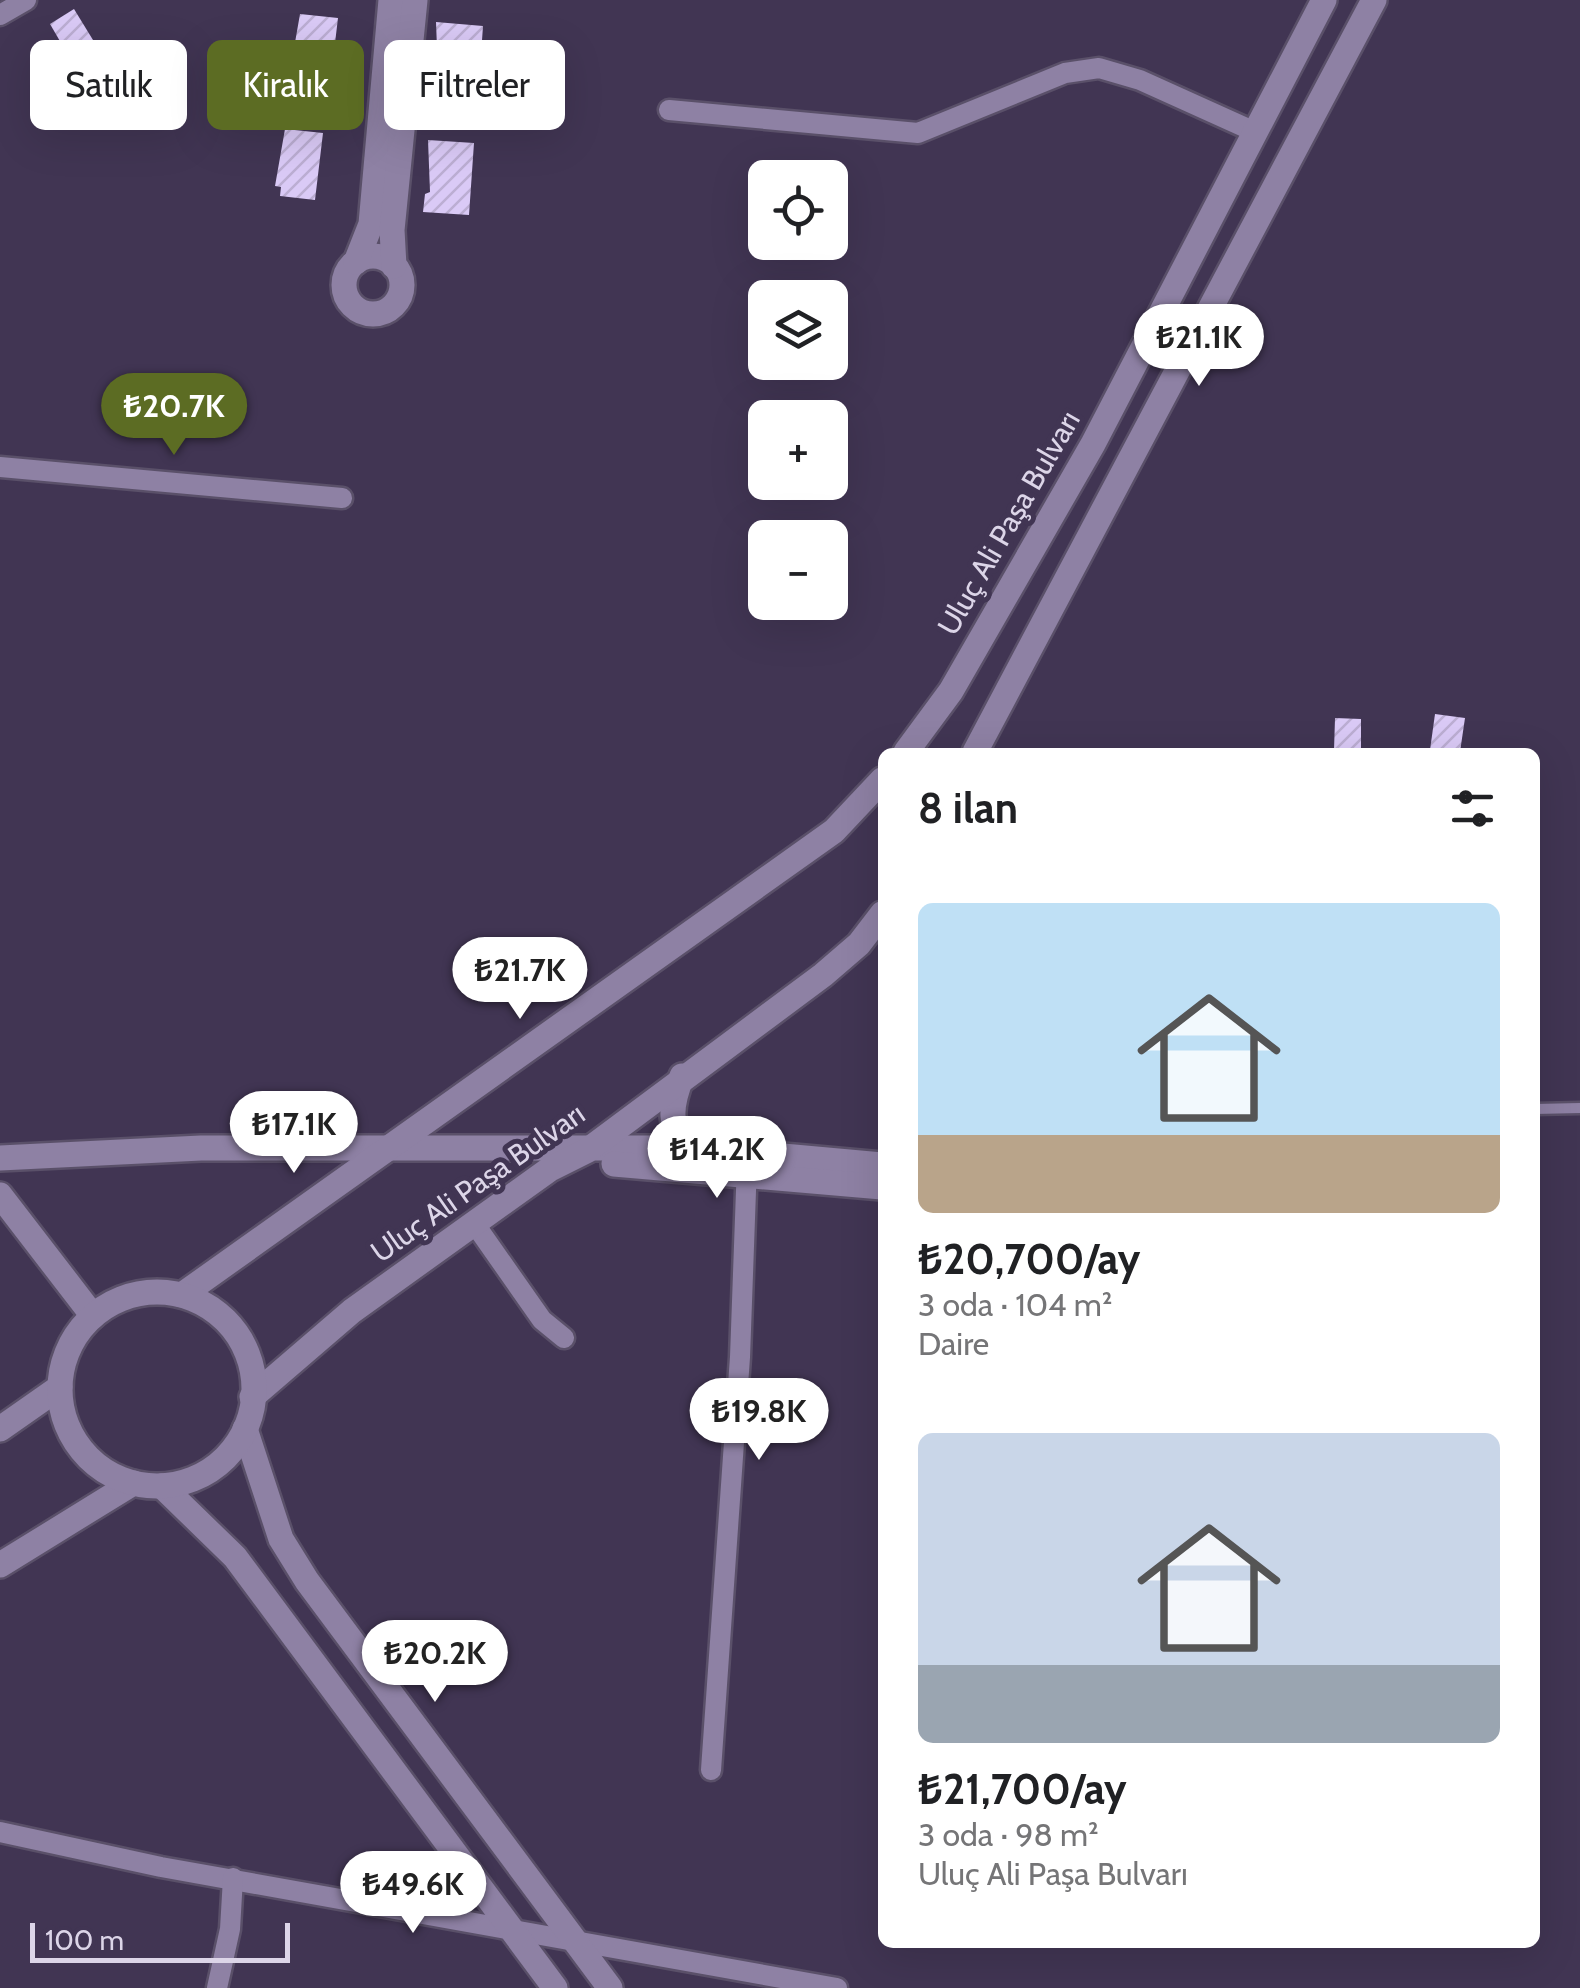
<!DOCTYPE html>
<html lang="tr">
<head>
<meta charset="utf-8">
<style>
  body { margin:0; font-family:Cabin,sans-serif; background:#f2f2f2; color:#202124; height:100vh; display:flex; flex-direction:column; font-size:38px; white-space:nowrap }
  * { box-sizing:border-box; margin:0 }
  p { font-size:32px; color:#757577 }
  .icon { flex:none; width:55px; height:55px; fill:none; stroke:currentColor; stroke-width:2; stroke-linecap:round; stroke-linejoin:round }
  .map { position:relative; flex:1; overflow:hidden }
  .panel { position:absolute; left:878px; top:748px; width:662px; height:1200px; display:flex; flex-direction:column; background:#fff; border-radius:15px; box-shadow:0 10px 40px #0002 }
  .panel>* { flex:none }
  .banner { position:absolute; left:30px; top:40px; width:698px; height:90px; display:flex; gap:20px }
  .buttons { position:absolute; left:748px; top:160px; display:grid; gap:20px }
  .buttons a { display:grid; place-items:center; width:100px; height:100px; border-radius:15px; background:#fff; box-shadow:0 10px 40px #0002; font-size:50px }
  .scale { position:absolute; left:30px; bottom:25px; width:260px; box-sizing:border-box; padding-left:10px; border:5px solid #dcd5e8; border-top:0; font-size:28px; line-height:35px; white-space:nowrap; color:#dcd5e8; -webkit-text-stroke:8px #413553; paint-order:stroke }
  .price { position:absolute; translate:-50% -85px; padding:0 22px; border-radius:35px; background:#fff; color:#222; font-size:32px; line-height:65px; filter:drop-shadow(0 2px 5px #0008) }
  .price::after { content:''; position:absolute; left:50%; top:60px; width:30px; height:22px; margin-left:-15px; background:inherit; clip-path:polygon(0 0,100% 0,50% 100%) }
  .price.current { background:#5c6c23; color:#fff }
  ul { padding:0; list-style:none }
  li { display:grid; align-content:center; gap:20px; height:530px; padding:0 40px }
  li span { display:grid; place-items:center; height:310px; border-radius:15px; color:#555 }
  li>.icon { margin-inline-start:auto }
  span .icon { width:180px; height:180px; fill:#fffc; stroke-width:1 }
  li b { font-size:42px }
  h2 { display:flex; justify-content:space-between; align-items:center; height:120px; padding:0 40px; font-size:42px }
  .chip { padding:0 35px; border-radius:15px; background:#fff; box-shadow:0 10px 40px #0002; font-size:35px; line-height:90px }
  .chip.current { background:#5c6c23; color:#fff }
  .map>svg:first-child { display:block }
</style>
</head>
<body>
<div class="map">
<svg width="1580" height="1988" viewBox="0 0 1580 1988">
  <defs>
    <pattern id="building-hatch" width="6" height="6" patternUnits="userSpaceOnUse" patternTransform="scale(2.5)"><rect width="6" height="6" fill="#dacaf6"/><path d="M-1 1l2-2M0 6l6-6M5 7l2-2" fill="none" stroke="#bcaed3"/></pattern>
  </defs>
  <rect width="100%" height="100%" fill="#413553"/>
  <g fill="url(#building-hatch)">
    <path d="M74 9 93 40 68 55 50 24Z"/>
    <path d="M300 14 338 18 330 85 295 81 296 72 290 71Z"/>
    <path d="M436 22 483 26 478 98 432 95 433 77 438 74Z"/>
    <path d="M285 129 323 133 315 200 280 196 281 187 275 186Z"/>
    <path d="M428 140 474 143 469 215 423 212 425 194 430 192Z"/>
    <path d="M1435 714 1465 718 1460 752 1430 750Z"/>
    <path d="M1335 718 1361 719V750H1334Z"/>
  </g>
  <g fill="none" stroke-linecap="round" stroke-linejoin="round">
    <g stroke="#5a5069" stroke-width="15">
      <path id="service" d="M1535 1109 1580 1108"/>
    </g>
    <g stroke="#5a5069" stroke-width="25">
      <g id="minor">
        <path d="M0 15 26 0"/>
        <path d="M669 110 918 133 1065 73 1099 68 1140 80 1253 131"/>
        <path d="M0 467 342 498"/>
        <path d="M474 1223 542 1320 564 1338"/>
        <path d="M711 1770 740 1357 747 1163"/>
        <path d="M0 1832 161 1867 837 1988"/>
        <path d="M217 1988 230 1929 233 1878"/>
      </g>
    </g>
    <g stroke="#5a5069" stroke-width="30">
      <g id="tertiary">
        <circle cx="373" cy="285" r="29"/>
        <path d="M356 262 371 224 391 0"/>
        <path d="M394 266 392 230 415 0"/>
        <path d="M906 752 951 691 1093 444 1324 0"/>
        <path d="M975 752 1374 0"/>
        <path d="M682 1076C671 1104 665 1130 694 1148L882 1165"/>
        <path d="M0 1158 201 1148H694"/>
        <path d="M614 1164 882 1187"/>
        <path d="M182 1295 834 831 882 780"/>
        <path d="M252 1397 352 1311 550 1169 588 1150 823 975 859 944 882 914"/>
        <path d="M0 1429 60 1387"/>
        <path d="M245 1429 281 1539 307 1581 610 1988"/>
        <path d="M162 1486 235 1557 555 1988"/>
        <path d="M0 1565 133 1483"/>
      </g>
    </g>
    <g stroke="#5a5069" stroke-width="30">
      <g id="secondary">
        <path d="M0 1195 93 1316"/>
        <circle cx="157" cy="1389" r="97"/>
      </g>
    </g>
    <use href="#service" stroke="#8e81a4" stroke-width="10"/>
    <use href="#minor" stroke="#8e81a4" stroke-width="20"/>
    <use href="#tertiary" stroke="#8e81a4" stroke-width="25"/>
    <use href="#secondary" stroke="#8e81a4" stroke-width="25"/>
  </g>
  <g text-anchor="middle" stroke-width="10" stroke-linejoin="round" paint-order="stroke">
    <g font-size="30" fill="#dcd5e8" stroke="#413553">
      <text transform="translate(1009 523) rotate(-60)" y="10">Uluç Ali Paşa Bulvarı</text>
      <text transform="translate(478 1183) rotate(-35)" y="10">Uluç Ali Paşa Bulvarı</text>
    </g>
  </g>
</svg>
<div class="buttons">
<a><svg class="icon" aria-label="locate" viewBox="0 0 24 24"><circle cx="12" cy="12" r="6"/><path d="M12 2v4M12 18v4M2 12h4M18 12h4"/></svg></a>
<a><svg class="icon" aria-label="layers" viewBox="0 0 24 24"><path d="M12 4l9 5-9 5-9-5zM3 14l9 5 9-5"/></svg></a>
<a>+</a>
<a>−</a>
</div>
<div class="scale">100 m</div>
<b class="price" style="left:1199px;top:389px">₺21.1K</b>
<b class="price current" style="left:174px;top:458px">₺20.7K</b>
<b class="price" style="left:520px;top:1022px">₺21.7K</b>
<b class="price" style="left:294px;top:1176px">₺17.1K</b>
<b class="price" style="left:717px;top:1201px">₺14.2K</b>
<b class="price" style="left:759px;top:1463px">₺19.8K</b>
<b class="price" style="left:435px;top:1705px">₺20.2K</b>
<b class="price" style="left:413px;top:1936px">₺49.6K</b>
<div class="banner">
<a class="chip">Satılık</a>
<a class="chip current">Kiralık</a>
<a class="chip">Filtreler</a>
</div>
<section class="panel">
<h2>8 ilan<svg class="icon" aria-label="filters" viewBox="0 0 24 24"><path d="M4 7h16M4 17h16"/><circle cx="9" cy="7" r="2"/><circle cx="15" cy="17" r="2"/></svg></h2>
<ul>
<li><span style="background:linear-gradient(#bfe0f5 75%,#b9a48a 0)"><svg class="icon" aria-label="home" viewBox="0 0 24 24"><path d="M3 11l9-7 9 7M6 9v11h12V9"/></svg></span><div><b>₺20,700/ay</b><p>3 oda · 104 m²</p><p>Daire</p></div></li>
<li><span style="background:linear-gradient(#c9d6e8 75%,#9aa5b1 0)"><svg class="icon" aria-label="home" viewBox="0 0 24 24"><path d="M3 11l9-7 9 7M6 9v11h12V9"/></svg></span><div><b>₺21,700/ay</b><p>3 oda · 98 m²</p><p>Uluç Ali Paşa Bulvarı</p></div></li>
</ul>
</section>
</div>
</body>
</html>
